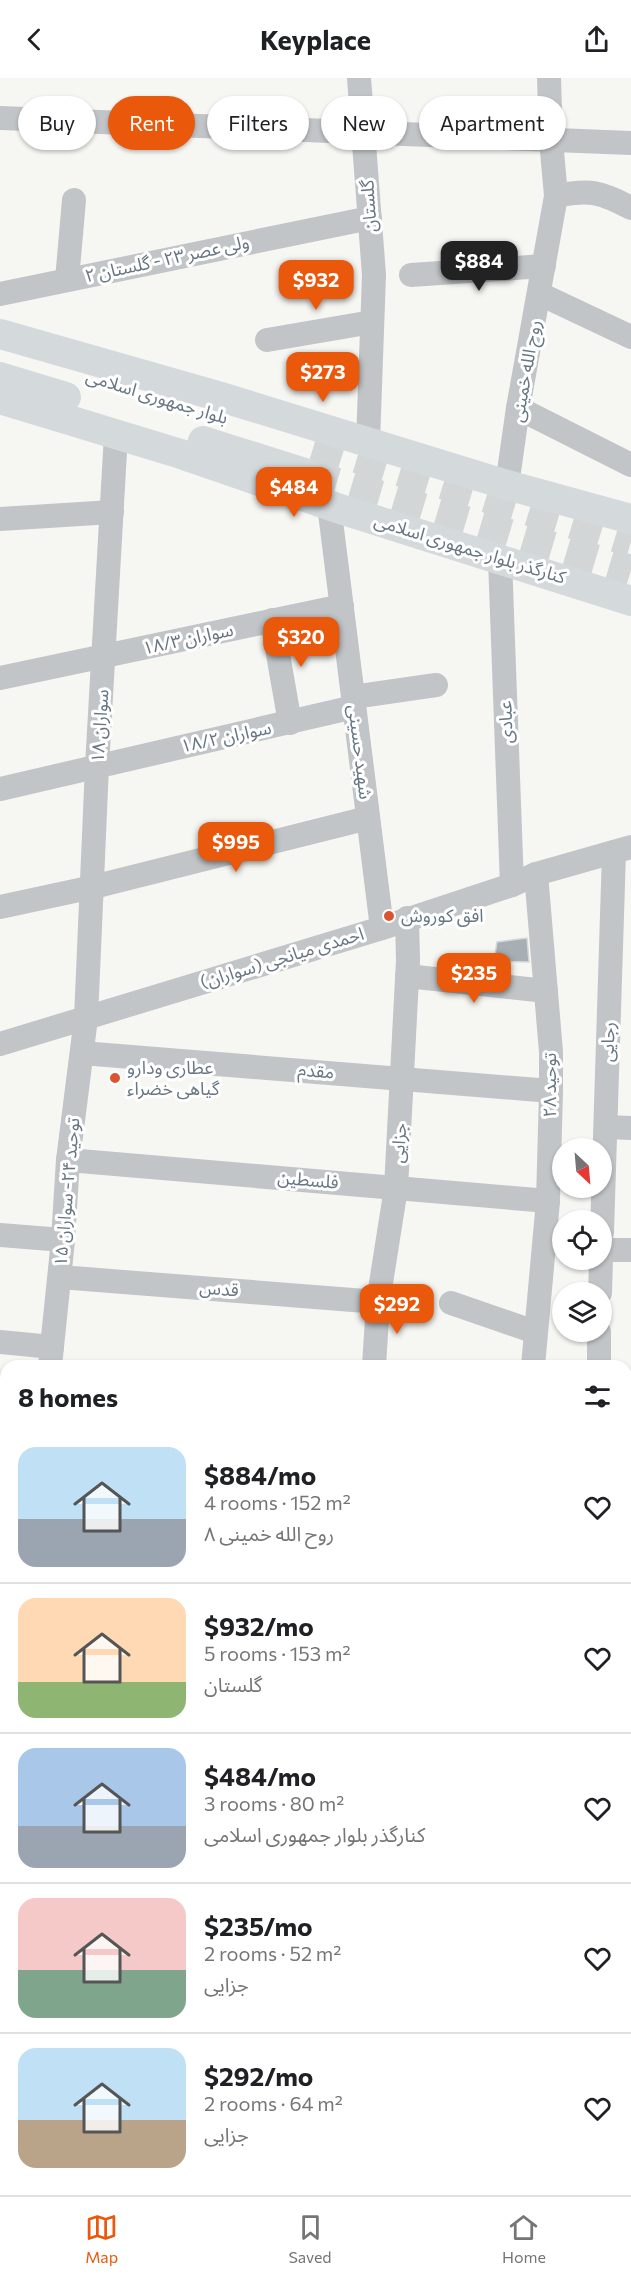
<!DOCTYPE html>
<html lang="en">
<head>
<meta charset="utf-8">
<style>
  body { margin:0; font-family:Commissioner,"Noto Sans Arabic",sans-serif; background:#f6f6f6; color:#202124; height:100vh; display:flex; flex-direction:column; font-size:22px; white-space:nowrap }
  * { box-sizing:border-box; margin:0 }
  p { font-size:20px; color:#757577 }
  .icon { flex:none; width:33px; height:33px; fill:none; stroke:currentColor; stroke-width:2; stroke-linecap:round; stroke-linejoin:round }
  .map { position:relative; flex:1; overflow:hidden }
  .sheet { position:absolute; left:0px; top:1282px; width:632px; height:836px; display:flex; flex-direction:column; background:#fff; border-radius:18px 18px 0 0; box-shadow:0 2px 4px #0004 }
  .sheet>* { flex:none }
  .banner { position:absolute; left:18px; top:18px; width:596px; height:54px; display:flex; gap:12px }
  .needle { width:39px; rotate:154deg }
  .tools { position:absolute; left:552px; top:1060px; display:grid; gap:12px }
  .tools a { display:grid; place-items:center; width:60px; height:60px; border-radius:50%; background:#fff; box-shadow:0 2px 4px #0004; font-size:30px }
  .price { position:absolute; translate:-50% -51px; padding:0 14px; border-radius:12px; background:#ea580c; color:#fff; font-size:20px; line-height:39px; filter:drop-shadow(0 2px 3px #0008) }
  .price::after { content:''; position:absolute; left:50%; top:36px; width:18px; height:14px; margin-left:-9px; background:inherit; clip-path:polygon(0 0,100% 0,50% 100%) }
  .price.current { background:#222; color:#fff }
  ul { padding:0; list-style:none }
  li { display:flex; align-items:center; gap:18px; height:150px; padding:0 18px }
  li+li { border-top:2px solid #e0e0e0 }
  li span { display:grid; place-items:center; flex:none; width:168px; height:120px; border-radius:18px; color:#555 }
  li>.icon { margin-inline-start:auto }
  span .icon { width:72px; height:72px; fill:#fffc; stroke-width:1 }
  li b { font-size:26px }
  h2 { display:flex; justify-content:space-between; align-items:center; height:72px; padding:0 18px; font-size:26px }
  .pill { padding:0 21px; border-radius:27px; background:#fff; box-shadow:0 2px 4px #0004; font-size:21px; line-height:54px }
  .pill.current { background:#ea580c; color:#fff }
  header { display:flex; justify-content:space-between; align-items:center; height:78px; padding:0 18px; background:#fff; font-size:27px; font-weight:700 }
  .tab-bar { display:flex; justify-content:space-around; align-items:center; height:84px; border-top:2px solid #e0e0e0; background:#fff; font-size:16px; color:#757577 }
  .tab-bar a { display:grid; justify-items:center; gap:3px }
  .tab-bar .current { color:#ea580c }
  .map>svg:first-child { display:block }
</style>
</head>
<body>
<header><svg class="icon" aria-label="back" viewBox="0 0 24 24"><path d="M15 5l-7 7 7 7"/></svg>Keyplace<svg class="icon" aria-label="share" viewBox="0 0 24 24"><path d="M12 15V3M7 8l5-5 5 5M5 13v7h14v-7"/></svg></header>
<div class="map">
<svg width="631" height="2117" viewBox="0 0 631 2117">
  <rect width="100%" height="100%" fill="#f6f6f3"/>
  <path fill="#a6afb3" stroke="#d7d7d5" stroke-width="1.5" d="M527 860 529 884 494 883 497 864Z"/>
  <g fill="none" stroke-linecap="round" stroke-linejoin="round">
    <g stroke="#d2d6d7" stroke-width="30" stroke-dasharray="30 15" stroke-linecap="butt">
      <path d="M314 367 631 464"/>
      <path d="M308 396 631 492"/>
    </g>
    <g stroke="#c1c5c8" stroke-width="24">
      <path d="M359 0 374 197 368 364"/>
      <path d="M0 40 631 65"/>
      <path d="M556 118C590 111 601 114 631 130"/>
      <path d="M411 197 544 188"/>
      <path d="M67 202 74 122"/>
      <path d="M0 216 370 140"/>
      <path d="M540 216 631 259"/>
      <path d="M267 262 372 244"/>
      <path d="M518 330 631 387"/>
      <path d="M507 407 518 330 556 118 551 62 549 0"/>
      <path d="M329 427 382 850"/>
      <path d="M0 441 112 434"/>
      <path d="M500 481 512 807"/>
      <path d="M272 542 290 645"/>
      <path d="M0 600 342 528"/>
      <path d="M353 619 436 607"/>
      <path d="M0 711 354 629"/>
      <path d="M0 829 93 809 368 740"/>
      <path d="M407 898 546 913"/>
      <path d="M0 966 382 850 512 807 536 796 631 769"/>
      <path d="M82 975 551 1013"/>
      <path d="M606 1049 631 1050"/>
      <path d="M68 1082 548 1123"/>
      <path d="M602 1154 614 774"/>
      <path d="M0 1157 63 1162"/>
      <path d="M602 1172H631"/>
      <path d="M60 1199 378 1224"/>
      <path d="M600 1215 601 1182"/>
      <path d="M451 1225 535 1254"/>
      <path d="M0 1264 52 1269"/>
      <path d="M50 1288 63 1162 68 1082 86 940 97 688 116 356"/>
      <path d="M374 1288 378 1224 396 1110 408 882 407 840"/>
      <path d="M533 1288 548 1123 551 1013V974L536 796"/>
      <path d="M599 1288V1254"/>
      <path d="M0 1382 6 1383"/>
      <path d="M626 1495H631"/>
      <path d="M0 1497H6"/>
      <path d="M0 1613H6"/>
      <path d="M0 1728H6"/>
      <path d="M626 1792H631"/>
      <path d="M0 1888 6 1822"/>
      <path d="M626 1945 631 1946"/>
      <path d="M73 2112V2117"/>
    </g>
    <g stroke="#d4d9dc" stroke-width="30">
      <path d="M0 256 221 319 507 407 631 441"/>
      <path d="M0 299 66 319"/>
      <path d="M0 321 181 376 340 431 631 523"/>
      <path d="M203 363 308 396"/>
      <path d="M626 1539 631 1522"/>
      <path d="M626 1633 631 1615"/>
      <path d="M0 2052H6"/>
      <path d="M626 2053H631"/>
      <path d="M0 2088H6"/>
      <path d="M626 2090H631"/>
      <path d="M0 2111H6"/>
      <path d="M389 2112 433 2113"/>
      <path d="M545 2117 570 2114H631"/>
    </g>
  </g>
  <g fill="#da552f" stroke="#fff" stroke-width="2">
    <circle cx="389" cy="838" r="6"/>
    <circle cx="115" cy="1000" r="6"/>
  </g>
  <g text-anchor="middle" stroke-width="6" stroke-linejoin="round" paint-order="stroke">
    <g font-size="18" fill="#667682" stroke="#fff">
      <text transform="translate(369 128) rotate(-94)" y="6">گلستان</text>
      <text transform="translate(167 181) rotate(-12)" y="6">ولی عصر ۲۳ - گلستان ۲</text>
      <text transform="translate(526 293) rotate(-80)" y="6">روح الله خمینی</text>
      <text transform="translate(157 319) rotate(17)" y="6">بلوار جمهوری اسلامی</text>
      <text transform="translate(470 471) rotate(17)" y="6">کنارگذر بلوار جمهوری اسلامی</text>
      <text transform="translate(188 561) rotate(-12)" y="6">سواران ۱۸/۳</text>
      <text transform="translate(506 644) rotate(-92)" y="6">عبادی</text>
      <text transform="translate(100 648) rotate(-86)" y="6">سواران ۱۸</text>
      <text transform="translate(226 659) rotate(-12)" y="6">سواران ۱۸/۲</text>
      <text transform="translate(360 674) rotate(83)" y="6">شهید حسینی</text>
      <text transform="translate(282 880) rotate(-17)" y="6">احمدی میانجی (سواران)</text>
      <text transform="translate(608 964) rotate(-88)" y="6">رجایی</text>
      <text transform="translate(316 993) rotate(5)" y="6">مقدم</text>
      <text transform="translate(550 1007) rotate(-90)" y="6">توحید ۲۸</text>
      <text transform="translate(399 1065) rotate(-86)" y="6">جزایی</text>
      <text transform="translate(308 1102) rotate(5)" y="6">فلسطین</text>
      <text transform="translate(67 1114) rotate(-85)" y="6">توحید ۲۴- سواران ۱۵</text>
      <text transform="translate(219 1211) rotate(4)" y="6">قدس</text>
    </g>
    <g font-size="18" fill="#667682" stroke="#fff" text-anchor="start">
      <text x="401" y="844">افق کوروش</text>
      <text x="127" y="996">عطاری ودارو<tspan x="127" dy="21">گیاهی خضراء</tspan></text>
    </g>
  </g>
</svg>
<div class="tools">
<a><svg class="needle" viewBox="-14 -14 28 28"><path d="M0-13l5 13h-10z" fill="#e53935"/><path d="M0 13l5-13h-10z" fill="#757577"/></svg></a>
<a><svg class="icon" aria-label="locate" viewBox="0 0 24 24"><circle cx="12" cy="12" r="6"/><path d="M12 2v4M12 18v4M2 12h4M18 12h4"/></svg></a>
<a><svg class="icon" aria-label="layers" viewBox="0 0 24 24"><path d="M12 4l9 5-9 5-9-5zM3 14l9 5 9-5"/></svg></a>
</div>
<b class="price current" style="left:479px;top:214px">$884</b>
<b class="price" style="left:316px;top:233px">$932</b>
<b class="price" style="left:323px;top:325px">$273</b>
<b class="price" style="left:294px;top:440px">$484</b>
<b class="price" style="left:301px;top:590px">$320</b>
<b class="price" style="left:236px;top:795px">$995</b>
<b class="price" style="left:474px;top:926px">$235</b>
<b class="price" style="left:397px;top:1257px">$292</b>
<div class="banner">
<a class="pill">Buy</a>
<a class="pill current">Rent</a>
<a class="pill">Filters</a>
<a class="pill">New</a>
<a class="pill">Apartment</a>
</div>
<section class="sheet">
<h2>8 homes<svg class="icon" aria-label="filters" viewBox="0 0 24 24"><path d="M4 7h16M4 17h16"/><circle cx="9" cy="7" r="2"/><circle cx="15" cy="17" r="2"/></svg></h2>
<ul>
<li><span style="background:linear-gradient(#bfe0f5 60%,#9aa5b1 0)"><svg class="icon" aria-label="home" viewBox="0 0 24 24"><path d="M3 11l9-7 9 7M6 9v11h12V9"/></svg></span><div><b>$884/mo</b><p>4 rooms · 152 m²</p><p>روح الله خمینی ۸</p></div><svg class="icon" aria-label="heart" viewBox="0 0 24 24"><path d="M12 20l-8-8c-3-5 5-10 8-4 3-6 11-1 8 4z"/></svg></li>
<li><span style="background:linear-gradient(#ffd9b3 70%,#8fb573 0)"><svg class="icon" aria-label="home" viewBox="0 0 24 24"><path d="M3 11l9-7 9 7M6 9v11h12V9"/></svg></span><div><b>$932/mo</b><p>5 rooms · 153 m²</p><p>گلستان</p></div><svg class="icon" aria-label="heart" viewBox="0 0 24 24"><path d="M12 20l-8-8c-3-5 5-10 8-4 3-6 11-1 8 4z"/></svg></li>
<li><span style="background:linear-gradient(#a9c7e8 65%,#9aa5b1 0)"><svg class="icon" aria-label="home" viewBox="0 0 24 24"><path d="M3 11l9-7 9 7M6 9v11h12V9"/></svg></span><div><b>$484/mo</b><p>3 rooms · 80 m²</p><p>کنارگذر بلوار جمهوری اسلامی</p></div><svg class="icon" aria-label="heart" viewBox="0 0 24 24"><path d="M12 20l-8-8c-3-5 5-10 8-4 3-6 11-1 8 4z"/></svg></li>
<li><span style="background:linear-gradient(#f6c9c9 60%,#7fa58c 0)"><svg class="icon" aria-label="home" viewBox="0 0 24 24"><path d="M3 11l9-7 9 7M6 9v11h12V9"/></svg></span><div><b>$235/mo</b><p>2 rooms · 52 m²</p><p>جزایی</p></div><svg class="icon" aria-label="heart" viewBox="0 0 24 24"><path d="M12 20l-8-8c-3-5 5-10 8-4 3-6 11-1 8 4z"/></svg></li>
<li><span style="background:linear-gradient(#bfe0f5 60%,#b9a48a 0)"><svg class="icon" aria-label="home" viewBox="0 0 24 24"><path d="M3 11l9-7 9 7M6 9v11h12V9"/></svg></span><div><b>$292/mo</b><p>2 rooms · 64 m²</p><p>جزایی</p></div><svg class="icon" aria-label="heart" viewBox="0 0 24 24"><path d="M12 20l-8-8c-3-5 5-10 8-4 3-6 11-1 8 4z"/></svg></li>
</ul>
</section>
</div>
<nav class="tab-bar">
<a class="current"><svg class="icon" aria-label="map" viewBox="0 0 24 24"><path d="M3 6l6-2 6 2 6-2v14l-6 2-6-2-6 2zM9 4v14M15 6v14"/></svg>Map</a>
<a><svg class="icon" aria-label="saved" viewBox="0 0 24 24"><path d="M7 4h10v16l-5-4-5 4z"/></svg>Saved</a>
<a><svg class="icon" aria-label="home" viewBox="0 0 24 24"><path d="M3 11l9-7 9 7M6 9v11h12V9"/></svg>Home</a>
</nav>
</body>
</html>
